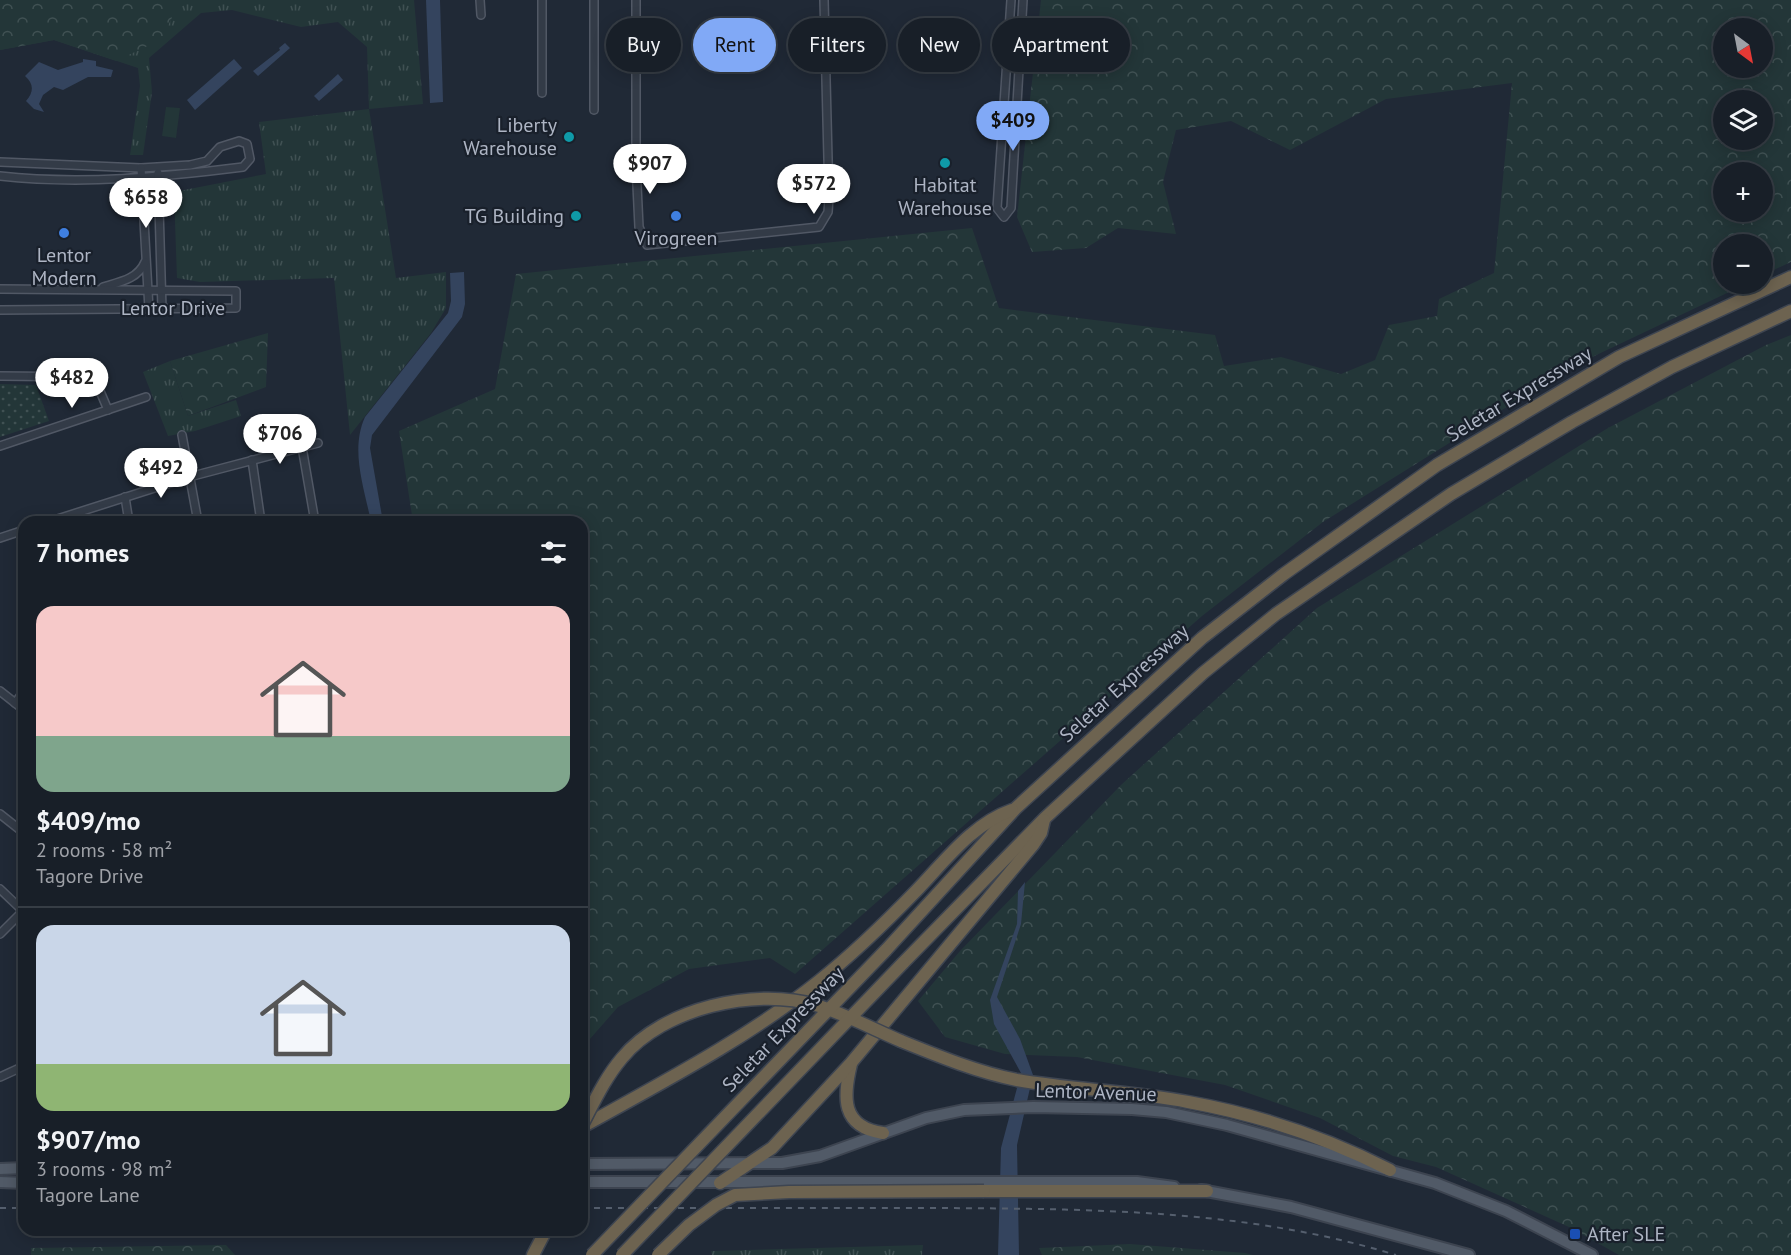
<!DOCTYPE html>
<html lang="en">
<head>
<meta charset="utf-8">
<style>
  body { margin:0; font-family:"PT Sans",sans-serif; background:#252c34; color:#f1f3f6; height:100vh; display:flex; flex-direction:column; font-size:22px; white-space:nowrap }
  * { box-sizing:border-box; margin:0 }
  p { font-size:20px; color:#9fa2a8 }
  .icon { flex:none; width:33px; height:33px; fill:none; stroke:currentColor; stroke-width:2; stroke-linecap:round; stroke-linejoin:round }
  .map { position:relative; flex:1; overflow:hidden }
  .sheet { position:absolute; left:18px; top:516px; width:570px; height:720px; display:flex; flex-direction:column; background:#181f28; border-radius:18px; box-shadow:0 3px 15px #0003,0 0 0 2px #363d45 }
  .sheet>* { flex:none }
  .hud { position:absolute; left:606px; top:18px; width:570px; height:54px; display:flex; gap:12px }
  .needle { width:39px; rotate:148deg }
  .controls { position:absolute; left:1713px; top:18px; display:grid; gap:12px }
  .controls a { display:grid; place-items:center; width:60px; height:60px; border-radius:50%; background:#181f28; box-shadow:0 3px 15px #0003,0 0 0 2px #363d45; font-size:30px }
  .price { position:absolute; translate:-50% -51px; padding:0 14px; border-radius:21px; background:#fff; color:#222; font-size:20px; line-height:39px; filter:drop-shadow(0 2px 3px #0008) }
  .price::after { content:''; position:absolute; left:50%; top:36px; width:18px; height:14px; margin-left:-9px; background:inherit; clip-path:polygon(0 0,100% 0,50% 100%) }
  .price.current { background:#81a9f6; color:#111 }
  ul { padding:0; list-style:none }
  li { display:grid; align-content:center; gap:12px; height:318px; padding:0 18px }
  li+li { border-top:2px solid #363d45 }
  li span { display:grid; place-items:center; height:186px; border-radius:18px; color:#555 }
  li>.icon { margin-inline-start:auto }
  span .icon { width:108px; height:108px; fill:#fffc; stroke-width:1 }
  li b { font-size:26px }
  h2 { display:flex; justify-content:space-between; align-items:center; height:72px; padding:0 18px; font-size:26px }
  .chip { padding:0 21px; border-radius:27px; background:#181f28; box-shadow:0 3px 15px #0003,0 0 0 2px #363d45; font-size:21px; line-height:54px }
  .chip.current { background:#81a9f6; color:#111 }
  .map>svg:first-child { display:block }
</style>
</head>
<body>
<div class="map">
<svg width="1791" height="1255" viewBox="0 0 1791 1255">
  <defs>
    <pattern id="grass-tufts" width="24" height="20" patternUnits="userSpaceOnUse" patternTransform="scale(1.5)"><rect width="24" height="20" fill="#233638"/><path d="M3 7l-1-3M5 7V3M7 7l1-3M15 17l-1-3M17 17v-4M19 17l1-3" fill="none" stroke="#405153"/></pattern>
    <pattern id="forest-crowns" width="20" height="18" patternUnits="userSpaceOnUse" patternTransform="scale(1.5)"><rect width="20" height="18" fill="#233638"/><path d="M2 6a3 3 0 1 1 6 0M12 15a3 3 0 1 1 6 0" fill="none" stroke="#405153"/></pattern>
    <pattern id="park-dots" width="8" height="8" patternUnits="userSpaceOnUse" patternTransform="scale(1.5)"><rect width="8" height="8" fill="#233638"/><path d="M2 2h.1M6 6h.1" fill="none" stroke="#405153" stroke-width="1.8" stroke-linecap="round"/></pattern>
  </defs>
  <rect width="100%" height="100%" fill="#202936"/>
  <g fill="url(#grass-tufts)">
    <path d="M0 0H414L423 104 369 109 396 278 446 272V308L431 333 350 435 334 278 200 282 177 278 174 192 266 174 259 122 369 109 367 47 338 22 301 27 232 10 201 13 149 58 152 92 143 155H130L140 86 138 68 54 40 0 50Z"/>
    <path d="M170 361 188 416 236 400 241 416 195 431 168 436 143 372Z"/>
    <path d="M923 1245 922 1255H712L711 1251Z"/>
  </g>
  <g fill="url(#forest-crowns)" fill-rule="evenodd">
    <path d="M0 0H180L162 39 116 61 54 40 0 50Z"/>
    <path d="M1041 0H1791V262L1763 275 1762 244H1724V284H1746L1569 368 1323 522 1202 616 795 974 770 958 689 969 618 1007 582 1048V522H413L399 431 495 389 516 274 972 228 999 308 1215 335 1224 366 1281 357 1341 374 1375 360 1389 325 1437 316 1439 299 1494 273 1512 83 1386 99 1290 150 1231 121 1176 130 1163 182 1176 234 1118 228 1086 248 1032 252 1017 217ZM1762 28V68H1724V28ZM1762 100V140H1724V100ZM1724 172H1762V212H1724Z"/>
    <path d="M268 333 266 387 188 416 170 361Z"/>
    <path d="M1791 335V1255H1619L1569 1227 1436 1167 1393 1156 1320 1118 1225 1085 1077 1057 1005 1054 945 1037 918 1001 960 951 1122 784 1317 608 1608 428 1766 345Z"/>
    <path d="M1130 1244 1245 1253 1253 1255H1042L1039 1248Z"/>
    <path d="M226 1245 235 1255H31V1248Z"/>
  </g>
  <path fill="url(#park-dots)" d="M0 384 36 385 49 421 0 437Z"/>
  <path fill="#233638" d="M166 107 180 108 176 138 162 136Z"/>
  <g fill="#34445e">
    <path d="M426 0H440L443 102 430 103Z"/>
    <path d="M285 43 290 48 258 76 253 71 280 50 279 48Z"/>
    <path d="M83 59 96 61V66L113 70 111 77H88L63 90 54 87 43 95 39 104 44 112 34 109 26 101C34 92 34 84 25 76L39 62 58 70 83 62Z"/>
    <path d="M234 59 242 68 195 110 187 100Z"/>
    <path d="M338 74 343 80 319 101 314 96Z"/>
    <path d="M464 272 465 304 462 317 372 435 370 448 383 522H371C364 487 350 450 365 417L448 313 451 301 450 273Z"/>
    <path d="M1025 882 1021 924 997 997 1020 1039 1033 1075 1017 1145 1019 1255H998L1001 1148 1021 1073 994 1024 990 1000 1017 924 1018 891Z"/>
  </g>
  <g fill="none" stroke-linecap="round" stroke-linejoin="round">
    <g stroke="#515865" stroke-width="10">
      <g id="street">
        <path d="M480 0 481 15"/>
        <path d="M542 0V93"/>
        <path d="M636 0V164L639 227 647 245 819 227 828 212 829 198 824 0"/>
        <path d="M1011 0 997 208 1004 217 1011 208 1023 0"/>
        <path d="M594 110V0"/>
        <path d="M0 162 141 168 190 165 207 161 220 147 239 141 247 144 250 159 243 167C162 177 82 185 0 176"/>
        <path d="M141 168 149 309"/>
        <path d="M158 173 162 309"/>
        <path d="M103 287C120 282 138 279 145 262"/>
        <path d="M0 289 236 291V308L0 310"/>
        <path d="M0 376 94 377 108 410"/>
        <path d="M182 435 198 522"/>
        <path d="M0 446 146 397"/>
        <path d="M302 447 315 522"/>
        <path d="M252 460 261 522"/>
        <path d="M125 497 129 522"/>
        <path d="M48 522 189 477 318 443"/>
        <path d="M0 538 24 530"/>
        <path d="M0 691 24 710"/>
        <path d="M15 703 24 691"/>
        <path d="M0 814 24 833"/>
        <path d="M0 889 23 911"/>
        <path d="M0 934 24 910"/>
        <path d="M0 1077 24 1066"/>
      </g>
    </g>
    <g stroke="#3d4450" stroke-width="14">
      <g id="primary">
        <path d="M582 1164 782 1163 820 1156 926 1118 964 1110 1033 1107 1132 1109 1166 1112 1227 1125 1435 1183 1506 1211 1592 1255"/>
        <path d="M0 1169 24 1168"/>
        <path d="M0 1182 24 1183"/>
        <path d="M582 1182H1137L1174 1187"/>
        <path d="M1201 1190 1291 1207 1469 1255"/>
      </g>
    </g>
    <g stroke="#3e4551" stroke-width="15">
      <g id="highway">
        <path d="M886 950 1016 808 1202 638 1284 574 1437 465 1619 357 1791 277"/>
        <path d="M903 963 1045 818 1203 673 1276 614 1451 494 1572 422 1672 367 1791 311"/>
        <path d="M901 1041C938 1056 977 1072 1017 1080 1074 1090 1132 1091 1188 1102 1260 1115 1325 1137 1390 1170"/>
        <path d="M851 1064C843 1097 841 1127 883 1133"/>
        <path d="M582 1127C663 1082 746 1039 819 981 853 954 886 922 916 891 945 861 972 824 1012 810"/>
        <path d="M720 1183 772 1148 851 1063 1033 845 1041 833 1044 820"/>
        <path d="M984 1191H1207"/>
        <path d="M533 1255 546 1230"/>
      </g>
    </g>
    <use href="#street" stroke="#333b47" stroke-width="7"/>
    <use href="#primary" stroke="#515a67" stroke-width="10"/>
    <use href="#highway" stroke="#6d6350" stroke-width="12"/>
    <g stroke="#555f6e" stroke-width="2" stroke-dasharray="6 6" stroke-linecap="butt">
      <path d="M0 1208H24"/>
      <path d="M582 1208C700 1208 818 1208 937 1208 1091 1209 1247 1209 1396 1255"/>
    </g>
    <g stroke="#3e4551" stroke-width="15" stroke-linecap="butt">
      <g id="highway-bridge">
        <path d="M582 1125C594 1102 605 1078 622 1058 663 1008 755 987 816 1005 845 1014 873 1029 901 1041"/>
        <path d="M592 1255 886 950"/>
        <path d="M622 1255 903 963"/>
        <path d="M658 1255 689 1225 716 1205 735 1195 789 1192 984 1191"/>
      </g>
    </g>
    <use href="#highway-bridge" stroke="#6d6350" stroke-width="12"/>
  </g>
  <g fill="#0f9aa8" stroke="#19202b" stroke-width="2">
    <circle cx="569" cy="137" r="6"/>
    <circle cx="945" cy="163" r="6"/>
    <circle cx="576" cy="216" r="6"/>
  </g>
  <g fill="#3f7fe0" stroke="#19202b" stroke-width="2">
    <circle cx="676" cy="216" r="6"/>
    <circle cx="64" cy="233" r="6"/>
  </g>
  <rect fill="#1a4fb4" stroke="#19202b" stroke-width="2" x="1569" y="1228" width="12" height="12" rx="3"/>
  <g text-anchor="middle" stroke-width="4.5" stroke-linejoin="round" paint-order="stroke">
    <g font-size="20" fill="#aeb5c4" stroke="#19202b">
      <text x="557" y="132" text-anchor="end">Liberty<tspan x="557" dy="23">Warehouse</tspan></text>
      <text x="945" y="192">Habitat<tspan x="945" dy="23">Warehouse</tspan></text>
      <text x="564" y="223" text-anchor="end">TG Building</text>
      <text x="676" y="245">Virogreen</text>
      <text x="64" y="262">Lentor<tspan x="64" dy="23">Modern</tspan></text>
      <text x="1587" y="1241" text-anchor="start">After SLE</text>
    </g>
    <g font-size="20" fill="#aeb5c4" stroke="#19202b">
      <text x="173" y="315">Lentor Drive</text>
      <text transform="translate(1519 394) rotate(-31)" y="7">Seletar Expressway</text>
      <text transform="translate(1124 683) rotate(-42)" y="7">Seletar Expressway</text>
      <text transform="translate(783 1029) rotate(-46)" y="7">Seletar Expressway</text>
      <text transform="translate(1096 1092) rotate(2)" y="7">Lentor Avenue</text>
    </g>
  </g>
</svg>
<div class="controls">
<a><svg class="needle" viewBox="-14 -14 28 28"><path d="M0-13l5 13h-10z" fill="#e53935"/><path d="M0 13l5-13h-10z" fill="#9fa2a8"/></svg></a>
<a><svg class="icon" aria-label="layers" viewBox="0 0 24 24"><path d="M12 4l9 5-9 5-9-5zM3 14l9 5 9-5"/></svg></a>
<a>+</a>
<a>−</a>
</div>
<b class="price current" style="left:1013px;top:152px">$409</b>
<b class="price" style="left:650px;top:195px">$907</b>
<b class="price" style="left:814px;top:215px">$572</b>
<b class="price" style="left:146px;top:229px">$658</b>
<b class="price" style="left:72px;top:409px">$482</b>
<b class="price" style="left:280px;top:465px">$706</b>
<b class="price" style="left:161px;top:499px">$492</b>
<div class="hud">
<a class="chip">Buy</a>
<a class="chip current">Rent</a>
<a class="chip">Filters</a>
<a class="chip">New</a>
<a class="chip">Apartment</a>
</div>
<section class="sheet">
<h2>7 homes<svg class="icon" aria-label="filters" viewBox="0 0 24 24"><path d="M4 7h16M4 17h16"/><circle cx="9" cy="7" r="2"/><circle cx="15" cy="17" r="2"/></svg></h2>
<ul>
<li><span style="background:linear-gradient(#f6c9c9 70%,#7fa58c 0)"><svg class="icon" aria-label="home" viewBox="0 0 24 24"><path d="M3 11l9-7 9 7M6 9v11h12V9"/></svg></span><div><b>$409/mo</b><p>2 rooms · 58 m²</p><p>Tagore Drive</p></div></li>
<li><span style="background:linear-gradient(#c9d6e8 75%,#8fb573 0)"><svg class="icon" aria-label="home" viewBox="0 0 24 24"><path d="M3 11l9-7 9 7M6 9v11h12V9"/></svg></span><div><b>$907/mo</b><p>3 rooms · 98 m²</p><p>Tagore Lane</p></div></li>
</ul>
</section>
</div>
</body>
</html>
